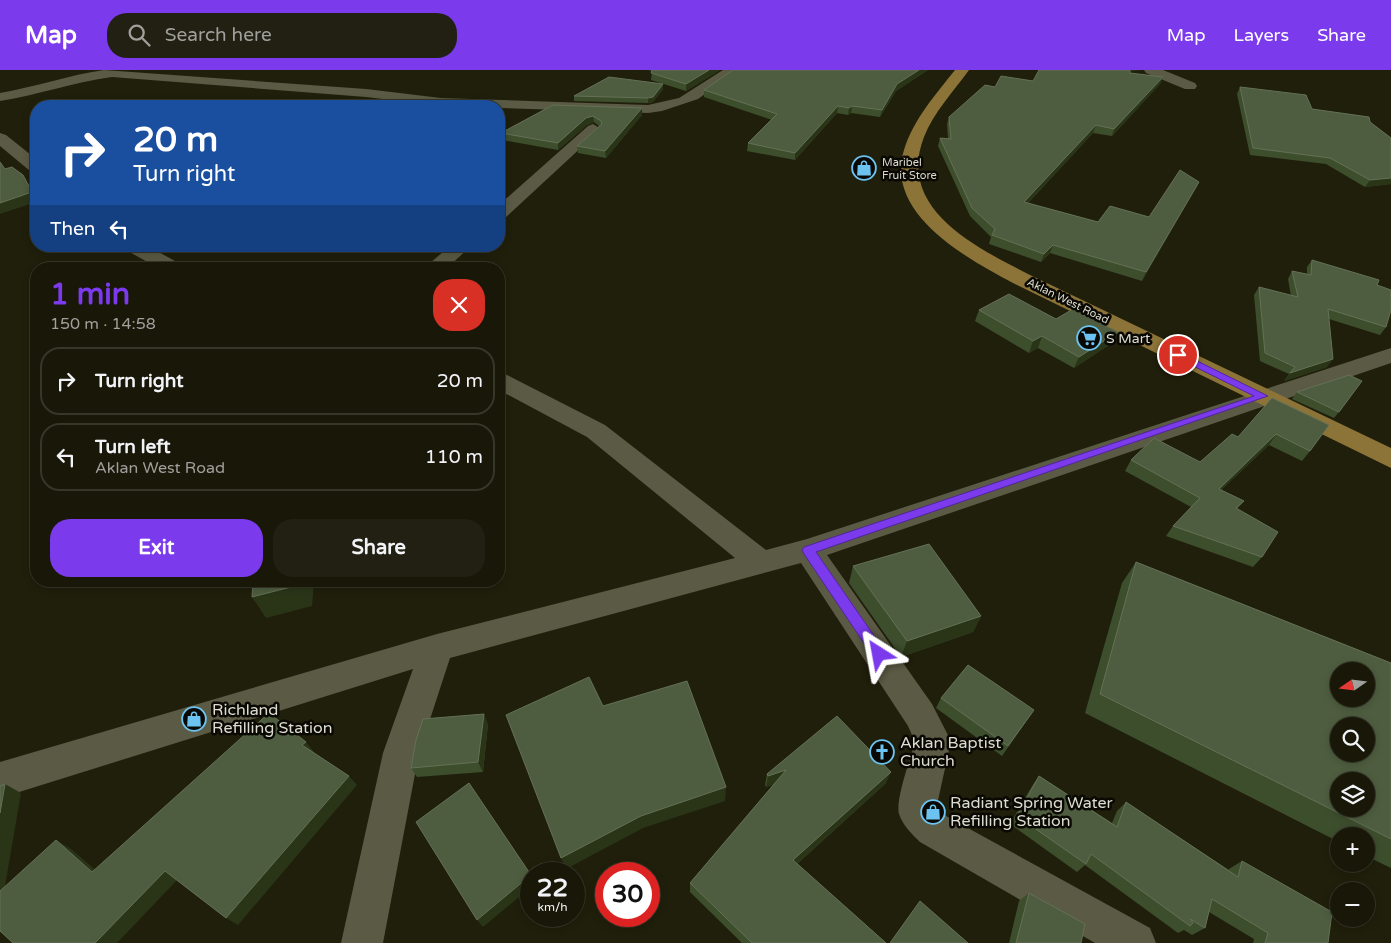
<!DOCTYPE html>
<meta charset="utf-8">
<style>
:root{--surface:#181708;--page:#212012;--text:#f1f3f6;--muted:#9f9f9c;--line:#363629;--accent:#7c3aed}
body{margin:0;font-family:"Varela Round",sans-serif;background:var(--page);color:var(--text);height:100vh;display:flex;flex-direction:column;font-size:19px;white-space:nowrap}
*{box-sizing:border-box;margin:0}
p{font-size:16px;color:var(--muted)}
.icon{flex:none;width:28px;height:28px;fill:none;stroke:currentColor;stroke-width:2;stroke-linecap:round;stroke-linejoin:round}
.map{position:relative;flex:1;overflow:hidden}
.drawer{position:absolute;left:30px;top:192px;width:475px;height:325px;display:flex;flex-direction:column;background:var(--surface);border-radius:20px;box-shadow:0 2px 8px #0003,0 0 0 1px var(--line)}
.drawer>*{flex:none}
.top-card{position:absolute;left:30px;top:30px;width:475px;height:152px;border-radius:20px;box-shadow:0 2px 8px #0003,0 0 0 1px var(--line);background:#1a4fa0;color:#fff;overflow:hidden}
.needle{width:32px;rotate:256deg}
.tools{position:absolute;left:1330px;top:592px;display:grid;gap:10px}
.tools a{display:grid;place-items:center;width:45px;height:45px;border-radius:50%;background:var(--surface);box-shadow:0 2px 8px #0003,0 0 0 1px var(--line);font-size:25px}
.speed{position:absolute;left:520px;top:792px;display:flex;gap:10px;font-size:25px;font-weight:700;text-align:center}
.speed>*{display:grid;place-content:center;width:65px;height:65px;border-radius:50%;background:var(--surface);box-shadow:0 2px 8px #0003,0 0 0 1px var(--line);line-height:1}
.speed small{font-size:12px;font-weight:400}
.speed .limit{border:8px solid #d22;background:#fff;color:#111}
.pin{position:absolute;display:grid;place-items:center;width:42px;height:42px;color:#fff;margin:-21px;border:2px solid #fff;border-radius:50%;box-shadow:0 1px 5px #0007}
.me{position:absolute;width:55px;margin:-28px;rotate:326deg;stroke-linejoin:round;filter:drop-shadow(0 0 4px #0008)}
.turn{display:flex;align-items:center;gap:18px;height:105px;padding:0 20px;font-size:22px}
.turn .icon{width:65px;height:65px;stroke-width:2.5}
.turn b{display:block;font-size:35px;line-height:42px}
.then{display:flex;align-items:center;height:48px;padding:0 20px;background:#0003;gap:10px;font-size:19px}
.round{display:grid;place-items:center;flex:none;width:52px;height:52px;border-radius:20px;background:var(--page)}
.summary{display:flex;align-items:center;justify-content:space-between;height:85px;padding:0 20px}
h1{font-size:30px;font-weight:700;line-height:38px;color:var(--accent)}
.action{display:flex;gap:10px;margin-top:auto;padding:10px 20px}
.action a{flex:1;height:58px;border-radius:20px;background:var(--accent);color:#fff;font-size:20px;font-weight:700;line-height:58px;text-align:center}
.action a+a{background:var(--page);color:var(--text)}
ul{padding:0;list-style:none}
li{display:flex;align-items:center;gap:15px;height:68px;margin:0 10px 8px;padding:0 10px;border:2px solid var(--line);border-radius:20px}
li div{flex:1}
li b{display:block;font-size:19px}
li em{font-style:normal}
header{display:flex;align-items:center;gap:30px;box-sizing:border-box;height:70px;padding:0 25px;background:var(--accent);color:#fff}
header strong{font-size:24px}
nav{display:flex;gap:28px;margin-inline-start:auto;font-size:18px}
.search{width:350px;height:45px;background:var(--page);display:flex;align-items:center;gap:12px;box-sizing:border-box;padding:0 18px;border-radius:20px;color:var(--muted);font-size:19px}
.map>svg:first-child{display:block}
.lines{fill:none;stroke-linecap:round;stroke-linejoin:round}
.minor{fill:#5b5a44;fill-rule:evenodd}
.major{fill:#8c7338;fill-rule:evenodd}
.wall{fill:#3d4e2d}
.shaded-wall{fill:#2a3518}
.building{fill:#4e5d3f;stroke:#647156;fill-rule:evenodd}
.route{fill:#7c3aed;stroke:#51269a}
.labels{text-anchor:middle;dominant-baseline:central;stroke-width:5;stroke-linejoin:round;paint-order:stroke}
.far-poi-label{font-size:11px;fill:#dcdcd0;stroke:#090803;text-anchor:start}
.far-street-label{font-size:11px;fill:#dcdcd0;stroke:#090803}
.poi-label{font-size:14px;fill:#dcdcd0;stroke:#090803;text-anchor:start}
.near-poi-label{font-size:16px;fill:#dcdcd0;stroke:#090803;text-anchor:start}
</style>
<header>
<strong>Map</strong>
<div class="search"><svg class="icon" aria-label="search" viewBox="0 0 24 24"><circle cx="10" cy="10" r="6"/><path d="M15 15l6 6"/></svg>Search here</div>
<nav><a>Map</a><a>Layers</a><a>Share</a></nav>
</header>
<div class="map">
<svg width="1391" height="873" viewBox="0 0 1391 873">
<rect width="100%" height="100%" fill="#201f0b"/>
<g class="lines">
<g class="minor">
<path d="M104 0 366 19 441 28 648 35 679 28 723 0H739L698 29 662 41 648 43 499 38V36H440L366 27 112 7C74 12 38 25 0 31V23C35 17 69 5 104 0Z"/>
<polygon points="1144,0 1163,0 1195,13 1197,16 1195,19 1185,19 1146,3"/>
<polygon points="593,54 601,59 598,62 505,148 499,149 499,135 588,56"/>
<polygon points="0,63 6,65 36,89 36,102 30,101 0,76"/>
<polygon points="124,176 148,176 182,195 185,199 160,199 126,180"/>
<polygon points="450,176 471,176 446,199 423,199"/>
<path d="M1391 278V293L827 485 932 634 951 671 937 735 946 746 1150 858 1156 873H1095L920 772C912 764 903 756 899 744 895 730 911 687 915 672L908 656 801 493 450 588 419 683 383 873H341L383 683 413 599 0 728V692L437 564 735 488 587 367 499 320V303L507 305 605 355 766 480 807 469Z"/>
</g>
<path class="major" d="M955 0H969C953 22 934 42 924 67 896 139 976 177 1028 204L1391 378V398L1013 213C968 189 884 144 904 80 913 50 936 24 955 0Z"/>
</g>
<g class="wall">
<polygon points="648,0 720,0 686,21 651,10 652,1"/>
<polygon points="733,0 928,0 896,21 880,47 851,43 848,45 837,43 795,90 747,81 748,73 772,50 704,27 704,20"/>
<polygon points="1130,1 1130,3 1163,7 1160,14 1112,66 1093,63 1028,133 1098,152 1149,147 1199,112 1142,211 1050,183 1041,192 989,174 991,167 970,146 938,76 940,68 948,69 947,54 949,47 995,17 1033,11"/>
<polygon points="663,14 663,19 653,32 648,33 574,31 574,26"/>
<polygon points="1240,17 1312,39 1370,52 1391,68 1391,114 1365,117 1326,94 1250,85 1237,24"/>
<polygon points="553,35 642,45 606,88 578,83 577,76 599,56 594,52 587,55 558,80 502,70 501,63"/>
<polygon points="1312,190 1377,215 1386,257 1380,265 1329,249 1327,297 1284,311 1289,304 1260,291 1254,225 1259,217 1291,226 1288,209 1292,201 1307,204 1307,197"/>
<polygon points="979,240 1056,249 1118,262 1112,273 1074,298 1038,278 1029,283 975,251"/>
<polygon points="1297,322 1339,342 1334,348 1292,329"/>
<polygon points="1272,328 1310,381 1302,391 1269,375 1221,420 1244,431 1237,439 1262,487 1253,497 1166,466 1173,456 1191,437 1125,401 1131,390 1200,392 1238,367"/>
<polygon points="1136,492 1391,593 1391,798 1366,786 1366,766 1339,766 1339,772 1085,643 1122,513"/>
<polygon points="853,496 981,546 973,562 901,587 849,513"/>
<polygon points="941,628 1034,640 1002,686 936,638"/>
<polygon points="488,654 483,702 417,707 411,698"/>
<polygon points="767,704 886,713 797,794 886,873 742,873 690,822 690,813 774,714 766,717 765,715"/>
<polygon points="1039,706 1112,753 1117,741 1126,732 1229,800 1229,799 1242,791 1328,873 1253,873 1254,869 1209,842 1205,858 1192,865 1184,860 1178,863 1085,795 1077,802 1010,754 1032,716"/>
<polygon points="1029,823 1081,873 1009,873 1019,831"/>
</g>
<g class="shaded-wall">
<polygon points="709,0 720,0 686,21 686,14"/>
<polygon points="919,0 928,0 896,21 880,47 882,40 897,14"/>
<polygon points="1128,0 1142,0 1127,2"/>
<polygon points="1163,7 1160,14 1112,66 1114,59"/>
<polygon points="663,14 663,19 653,32 648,33 648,28"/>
<polygon points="838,36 837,43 795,90 795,83"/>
<polygon points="852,36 851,43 848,45 849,38"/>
<polygon points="642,38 642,45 606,88 605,81"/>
<polygon points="593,46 594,52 587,55 558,80 558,73 586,48"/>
<polygon points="1096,55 1093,63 1021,140 1024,132"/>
<polygon points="23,105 36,127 36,132 0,144 0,133"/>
<polygon points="1391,108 1391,114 1365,117 1370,110"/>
<polygon points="1199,112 1195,120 1142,211 1146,202"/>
<polygon points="1053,175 1050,183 1041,192 1044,184"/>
<polygon points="1118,262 1112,273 1074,298 1079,287"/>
<polygon points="1042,266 1038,278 1029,283 1033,271"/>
<polygon points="1333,289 1327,297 1284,311 1290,303"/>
<polygon points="1276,364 1269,375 1211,429 1219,419"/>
<polygon points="300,511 314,511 312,536 266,548 252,527"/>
<polygon points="334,511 364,511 338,518"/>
<polygon points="981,546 973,562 901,587 907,571"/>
<polygon points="484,644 488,654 483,702 478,692"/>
<polygon points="306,672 314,682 311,685 302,675"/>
<polygon points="786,700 784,711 766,717 768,706"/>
<polygon points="891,702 886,713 790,800 793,790"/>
<polygon points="349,706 357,715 238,855 226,848"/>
<polygon points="5,714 21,723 0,845 0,743"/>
<polygon points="726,717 725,731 643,758 566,799 561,788 641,746"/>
<polygon points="56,770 71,779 107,810 92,802"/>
<polygon points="165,801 178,809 117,873 95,873"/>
<polygon points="531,806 531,817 483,857 477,850"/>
</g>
<g class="building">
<polygon points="652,0 709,0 686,14 651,3"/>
<polygon points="733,0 919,0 897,14 882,40 852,36 849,38 838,36 795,83 748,73 777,44 704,20"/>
<polygon points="1039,0 1130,0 1130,3 1163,7 1114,59 1096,55 1024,132 1098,152 1110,136 1149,147 1180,100 1199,112 1146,202 1053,175 1044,184 992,165 995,159 972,138 940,68 951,69 949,47 985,15 995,17 1001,6 1033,11"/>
<polygon points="609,7 663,14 653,27 648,28 574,26"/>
<polygon points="1240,17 1306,25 1312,39 1369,47 1370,52 1391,68 1391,108 1370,110 1330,88 1253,78"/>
<polygon points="553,35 642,38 605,81 577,76 602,54 601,51 593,46 586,48 558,73 501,63"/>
<polygon points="0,92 5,99 12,97 23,105 32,122 0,133"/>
<polygon points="1312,190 1379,210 1377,215 1391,220 1391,240 1386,257 1328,239 1333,289 1290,303 1295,297 1265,283 1259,217 1298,227 1292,201 1311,205"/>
<polygon points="1009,224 1056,249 1073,239 1118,262 1079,287 1042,266 1033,271 979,240"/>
<polygon points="1349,305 1362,311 1339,342 1297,322"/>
<polygon points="1272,328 1329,355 1310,381 1276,364 1219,419 1244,431 1236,438 1278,462 1262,487 1173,456 1200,428 1131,390 1154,368 1200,392 1232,364 1238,367"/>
<polygon points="929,474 981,546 907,571 853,496"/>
<path d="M1136 492 1391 593V769L1100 624ZM1339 601H1366V629H1339ZM1339 656H1366V684H1339ZM1339 711H1366V739H1339Z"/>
<polygon points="253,511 300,511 299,515 252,527"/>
<polygon points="968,595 1034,640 1008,676 941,628"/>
<polygon points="589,607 603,636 687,611 726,717 641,746 561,788 506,645"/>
<polygon points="269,643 306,672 302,675 349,706 226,848 165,801 95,873 13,873 0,861 0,821 56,770 92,802"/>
<polygon points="484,644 478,692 411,698 416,670 423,649"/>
<polygon points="837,646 891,702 793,790 886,873 752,873 690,813 786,700 768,706 767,704"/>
<polygon points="1039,706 1117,757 1126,732 1238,807 1242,791 1332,842 1328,873 1265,873 1268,863 1212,829 1205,858 1190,849 1193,853 1190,856 1091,784 1086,794 1017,746"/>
<polygon points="469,713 531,805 477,850 416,752"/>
<polygon points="5,714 0,743 0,716"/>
<polygon points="1029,823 1085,854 1081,873 1016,873"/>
<polygon points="920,831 968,873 890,873"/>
</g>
<polygon class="route" points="1175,283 1181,283 1268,326 816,482 884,580 886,584 884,588 874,588 804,484 802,480 804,477 1254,326 1175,287"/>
<defs>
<g id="shop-ring" transform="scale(1.25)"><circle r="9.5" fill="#090803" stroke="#6cc3f2" stroke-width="1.5"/><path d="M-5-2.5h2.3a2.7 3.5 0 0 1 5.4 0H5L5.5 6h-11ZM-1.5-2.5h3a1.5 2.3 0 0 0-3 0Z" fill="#6cc3f2"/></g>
<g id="supermarket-ring" transform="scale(1.25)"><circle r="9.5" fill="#090803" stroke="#6cc3f2" stroke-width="1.5"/><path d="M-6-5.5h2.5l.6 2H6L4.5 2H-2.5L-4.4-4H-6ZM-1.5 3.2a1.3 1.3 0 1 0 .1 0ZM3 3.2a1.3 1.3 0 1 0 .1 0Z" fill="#6cc3f2"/></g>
<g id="church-ring" transform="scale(1.25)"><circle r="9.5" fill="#090803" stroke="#6cc3f2" stroke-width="1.5"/><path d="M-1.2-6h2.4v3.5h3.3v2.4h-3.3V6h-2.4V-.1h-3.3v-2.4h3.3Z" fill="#6cc3f2"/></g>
</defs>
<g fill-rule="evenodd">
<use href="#shop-ring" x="864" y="98"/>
<use href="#supermarket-ring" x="1089" y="268"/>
<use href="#shop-ring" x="194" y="649"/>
<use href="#church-ring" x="882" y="682"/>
<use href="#shop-ring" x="933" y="742"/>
</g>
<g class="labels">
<g class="far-poi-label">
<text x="882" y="92">Maribel<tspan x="882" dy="13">Fruit Store</tspan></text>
</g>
<g class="far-street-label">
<text transform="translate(1068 231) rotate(26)">Aklan West Road</text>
</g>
<g class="poi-label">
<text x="1106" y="268">S Mart</text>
</g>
<g class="near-poi-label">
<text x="212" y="640">Richland<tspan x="212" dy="18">Refilling Station</tspan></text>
<text x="900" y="673">Aklan Baptist<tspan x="900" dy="18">Church</tspan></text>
<text x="950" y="733">Radiant Spring Water<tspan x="950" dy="18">Refilling Station</tspan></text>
</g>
</g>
</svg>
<div class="tools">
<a><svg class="needle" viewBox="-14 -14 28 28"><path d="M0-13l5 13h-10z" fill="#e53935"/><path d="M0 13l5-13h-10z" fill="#9f9f9c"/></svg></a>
<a><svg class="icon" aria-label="search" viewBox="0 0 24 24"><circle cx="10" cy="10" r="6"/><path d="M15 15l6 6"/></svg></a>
<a><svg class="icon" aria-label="layers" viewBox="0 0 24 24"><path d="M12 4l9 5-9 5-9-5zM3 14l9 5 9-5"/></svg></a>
<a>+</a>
<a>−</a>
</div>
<div class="speed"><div>22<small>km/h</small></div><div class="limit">30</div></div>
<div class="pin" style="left:1178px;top:285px;background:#d93025"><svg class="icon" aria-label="arrive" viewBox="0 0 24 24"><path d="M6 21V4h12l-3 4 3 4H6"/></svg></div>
<svg class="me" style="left:879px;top:584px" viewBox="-20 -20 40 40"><path d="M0-17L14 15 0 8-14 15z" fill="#7c3aed" stroke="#fff" stroke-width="4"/></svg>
<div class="top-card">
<div class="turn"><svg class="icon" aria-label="right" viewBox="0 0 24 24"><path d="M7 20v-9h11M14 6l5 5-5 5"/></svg><div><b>20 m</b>Turn right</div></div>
<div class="then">Then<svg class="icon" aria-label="left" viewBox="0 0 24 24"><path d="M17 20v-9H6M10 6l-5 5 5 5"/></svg></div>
</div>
<section class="drawer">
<div class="summary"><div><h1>1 min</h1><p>150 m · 14:58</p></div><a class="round" style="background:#d93025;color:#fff"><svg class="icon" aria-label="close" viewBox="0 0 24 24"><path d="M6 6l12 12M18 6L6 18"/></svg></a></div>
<ul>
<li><svg class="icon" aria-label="right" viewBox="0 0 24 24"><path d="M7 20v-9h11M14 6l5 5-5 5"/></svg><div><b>Turn right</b></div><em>20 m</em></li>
<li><svg class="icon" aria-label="left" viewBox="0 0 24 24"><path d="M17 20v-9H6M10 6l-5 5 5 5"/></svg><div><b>Turn left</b><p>Aklan West Road</p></div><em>110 m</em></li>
</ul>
<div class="action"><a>Exit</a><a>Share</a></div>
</section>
</div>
